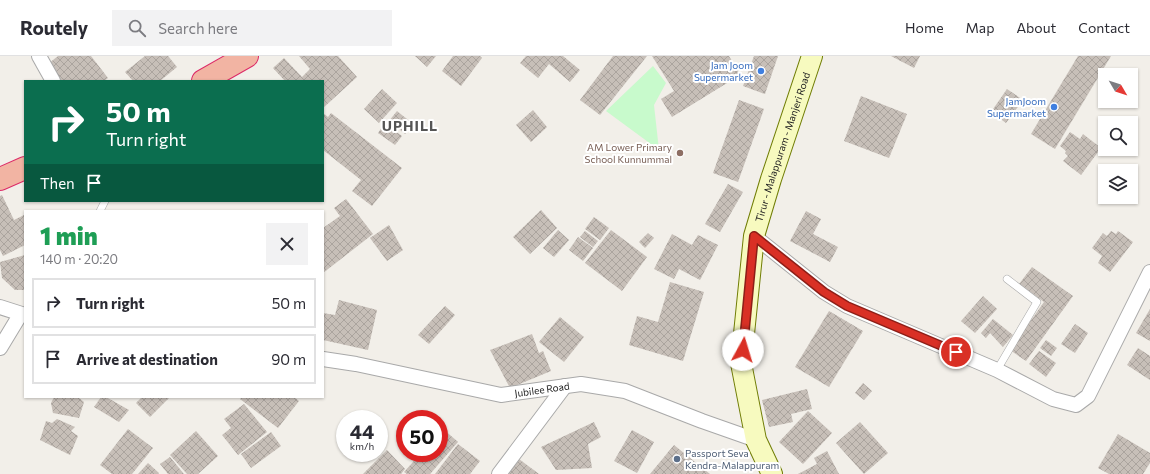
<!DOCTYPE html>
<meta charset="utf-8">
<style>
:root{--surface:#fff;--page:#f2f2f3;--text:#2b2b33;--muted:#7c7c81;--line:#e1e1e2}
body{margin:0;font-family:Commissioner,sans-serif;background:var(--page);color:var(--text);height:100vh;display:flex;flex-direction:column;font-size:15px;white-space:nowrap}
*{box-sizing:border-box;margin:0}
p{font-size:13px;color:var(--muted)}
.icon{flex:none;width:22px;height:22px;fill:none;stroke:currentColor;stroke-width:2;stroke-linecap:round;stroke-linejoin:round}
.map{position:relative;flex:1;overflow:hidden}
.drawer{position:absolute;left:24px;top:154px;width:300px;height:188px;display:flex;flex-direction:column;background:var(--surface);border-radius:0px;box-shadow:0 1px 3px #0004}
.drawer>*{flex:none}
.hud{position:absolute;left:24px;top:24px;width:300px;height:122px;border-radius:0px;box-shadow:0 1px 3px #0004;background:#0b6e4f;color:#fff;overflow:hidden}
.needle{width:26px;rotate:129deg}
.buttons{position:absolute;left:1098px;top:12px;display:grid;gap:8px}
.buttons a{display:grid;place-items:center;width:40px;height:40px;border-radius:0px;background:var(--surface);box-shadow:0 1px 3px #0004;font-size:20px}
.speed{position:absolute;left:336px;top:354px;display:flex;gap:8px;font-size:20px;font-weight:700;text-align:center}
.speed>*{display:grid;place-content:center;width:52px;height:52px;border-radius:50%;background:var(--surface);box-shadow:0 1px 3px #0004;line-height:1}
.speed small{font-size:10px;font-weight:400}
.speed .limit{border:6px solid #d22;background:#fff;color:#111}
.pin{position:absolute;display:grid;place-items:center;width:34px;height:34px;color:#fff;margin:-17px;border:2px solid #fff;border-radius:50%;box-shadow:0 1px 4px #0007}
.me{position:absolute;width:44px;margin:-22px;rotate:6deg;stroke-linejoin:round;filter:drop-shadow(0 0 3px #0008)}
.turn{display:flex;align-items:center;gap:14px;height:84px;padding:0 16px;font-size:18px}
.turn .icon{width:52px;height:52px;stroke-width:2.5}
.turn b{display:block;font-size:28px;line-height:34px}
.then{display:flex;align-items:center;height:38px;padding:0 16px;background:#0003;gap:8px;font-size:15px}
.round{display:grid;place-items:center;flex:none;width:42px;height:42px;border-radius:0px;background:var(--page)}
.headline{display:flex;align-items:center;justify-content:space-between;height:68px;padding:0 16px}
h1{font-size:24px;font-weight:800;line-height:30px;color:#1e9e55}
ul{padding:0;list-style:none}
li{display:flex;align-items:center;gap:12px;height:50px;margin:0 8px 6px;padding:0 8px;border:2px solid var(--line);border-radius:0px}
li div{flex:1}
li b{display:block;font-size:15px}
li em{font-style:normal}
header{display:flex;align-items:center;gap:24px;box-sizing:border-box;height:56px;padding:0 20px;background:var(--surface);border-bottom:1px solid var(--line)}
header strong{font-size:19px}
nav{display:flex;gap:22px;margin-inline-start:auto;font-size:14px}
.search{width:280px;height:36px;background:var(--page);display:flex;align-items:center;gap:10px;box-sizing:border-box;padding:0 14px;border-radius:0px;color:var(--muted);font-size:15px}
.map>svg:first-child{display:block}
.park{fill:#c8facc}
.building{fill:url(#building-cross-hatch)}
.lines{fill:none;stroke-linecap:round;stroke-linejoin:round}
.service-casing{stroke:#a9a9a9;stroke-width:8}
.minor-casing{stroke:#a9a9a9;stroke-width:16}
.secondary-casing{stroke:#707d05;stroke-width:22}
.trunk-casing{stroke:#dc2a67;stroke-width:24}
.service{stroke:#fff;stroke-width:7}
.minor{stroke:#fff;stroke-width:14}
.secondary{stroke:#f7fabf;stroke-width:20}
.trunk{stroke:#f2b4a3;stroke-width:22}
.route-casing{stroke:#8d1f18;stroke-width:10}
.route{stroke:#d93025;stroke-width:7}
.shop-dot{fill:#3f7fe0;stroke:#fff;stroke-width:1.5}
.education-dot{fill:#8d6e63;stroke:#fff;stroke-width:1.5}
.service-dot{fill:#5c6f8a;stroke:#fff;stroke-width:1.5}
.labels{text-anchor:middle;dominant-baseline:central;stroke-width:4;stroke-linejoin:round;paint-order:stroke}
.shop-label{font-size:10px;fill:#366cbe;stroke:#fff;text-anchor:end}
.education-label{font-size:10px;fill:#785e54;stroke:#fff;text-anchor:end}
.street-label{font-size:10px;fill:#222;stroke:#fff}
.service-label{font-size:10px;fill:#4e5e75;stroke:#fff;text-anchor:start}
.district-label{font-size:14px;font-weight:bold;letter-spacing:1px;fill:#555;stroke:#fff}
</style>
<header>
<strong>Routely</strong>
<div class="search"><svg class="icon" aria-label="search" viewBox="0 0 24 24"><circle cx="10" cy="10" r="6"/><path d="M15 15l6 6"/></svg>Search here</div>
<nav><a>Home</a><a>Map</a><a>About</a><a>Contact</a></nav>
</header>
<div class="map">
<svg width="1150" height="418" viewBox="0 0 1150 418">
<defs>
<pattern id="building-cross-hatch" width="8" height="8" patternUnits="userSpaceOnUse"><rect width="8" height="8" fill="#c7bfb8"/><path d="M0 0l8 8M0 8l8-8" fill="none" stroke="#aba49e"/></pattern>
</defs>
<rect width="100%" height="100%" fill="#f2efe9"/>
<polygon class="park" points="653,10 666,27 654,49 659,94 606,55"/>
<g class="building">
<polygon points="58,0 91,0 108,22 104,25 62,25 48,8"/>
<polygon points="145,0 168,0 177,11 160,25 133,25 125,16"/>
<polygon points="299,0 338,0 357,21 323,52 323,25 285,25 273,12 284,2 302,21 310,13"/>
<polygon points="415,0 436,0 427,11"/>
<polygon points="453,0 480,0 482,2 461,30 442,15"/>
<polygon points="526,0 563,0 580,14 570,26 549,8 538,22 520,7"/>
<polygon points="613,0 647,0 600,59 580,44"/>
<polygon points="652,0 729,0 740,19 672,61 661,43 674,35"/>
<polygon points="754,0 778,0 765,38 743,30"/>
<polygon points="891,0 920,0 914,12"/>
<polygon points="1078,0 1111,0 1055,93 1031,78"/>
<polygon points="382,33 397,47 379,67 364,53"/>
<polygon points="1007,33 1023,44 1006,67 991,56"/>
<polygon points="861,40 907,58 889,102 844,85"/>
<polygon points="739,44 764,53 738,126 713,117"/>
<polygon points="533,54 547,71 531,86 516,69"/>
<polygon points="397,55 413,68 405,78 389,65"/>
<polygon points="323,57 328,61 331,57 402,112 372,150 352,135 361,124 323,94"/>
<polygon points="385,67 402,80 395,89 378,77"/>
<polygon points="1070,76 1080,83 1083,78 1101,92 1081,119 1063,105 1068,100 1065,97 1066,95 1060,90"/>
<polygon points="728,128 743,136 720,176 705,168"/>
<polygon points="2,139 14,164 24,159 25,162 25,189 3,200 0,194 0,140"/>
<polygon points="346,143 373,178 323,217 323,172 340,160 334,152"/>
<polygon points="541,154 557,172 530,198 513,181"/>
<polygon points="806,155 821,163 813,178 838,191 830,206 790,185"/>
<polygon points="594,161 609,172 600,184 585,173"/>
<polygon points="389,169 403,194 387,205 370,182"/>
<polygon points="558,174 569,184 554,201 543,192"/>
<polygon points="611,174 647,201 622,235 585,207"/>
<polygon points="585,175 598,185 593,191 580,181"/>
<polygon points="1111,175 1116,178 1118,175 1133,186 1110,216 1098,207 1102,200 1092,192 1103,177 1107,180"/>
<polygon points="648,177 654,182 645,192 639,186"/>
<polygon points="672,178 692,189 698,179 718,189 700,224 679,213 674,223 654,213"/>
<polygon points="578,181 593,192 583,205 569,194"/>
<polygon points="25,199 25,234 15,234 2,222 0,206"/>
<polygon points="1032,211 1073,240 1026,305 1010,294 1044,246 1019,228"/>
<polygon points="670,226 704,236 683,305 629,289 637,260 658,266"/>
<polygon points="983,240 997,253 975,277 961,265"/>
<polygon points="339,244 377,254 368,294 323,284 323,257 335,259"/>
<polygon points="445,250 455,259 429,288 418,279"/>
<polygon points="1150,253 1150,285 1136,277"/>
<polygon points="829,255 863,275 829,331 795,311"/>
<polygon points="560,261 584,281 564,306 539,286"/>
<polygon points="993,263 1013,279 1003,291 990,277 986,282 981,277"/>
<polygon points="1075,268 1088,277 1075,297 1061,288"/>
<polygon points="532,278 539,297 543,295 551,315 510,332 490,294"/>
<polygon points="1046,284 1057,292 1051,300 1040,292"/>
<polygon points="1138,292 1150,300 1150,324 1127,309"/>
<polygon points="1039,295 1056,307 1046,321 1029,308"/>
<polygon points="863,327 872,335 864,344 855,337"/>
<polygon points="807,333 812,353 791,358 793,366 769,371 762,344"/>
<polygon points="54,341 80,341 79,342 84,346 79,362 53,357 51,347"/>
<polygon points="101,341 106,341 129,354 119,366 94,351"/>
<polygon points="142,341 170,341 150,361 136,347"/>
<polygon points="242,341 294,341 299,345 278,372 240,343"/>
<polygon points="244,348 267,376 238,399 222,379 231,372 224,363"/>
<polygon points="808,355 832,377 803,408 779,386"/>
<polygon points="57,363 75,371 71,375 78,380 70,399 40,384 46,365 52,367"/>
<polygon points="594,366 601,381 588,388 592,412 556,414 541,391"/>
<polygon points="860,366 888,397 864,418 836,387"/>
<polygon points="442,372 458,386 430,418 407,418 404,416 421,397 439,397 439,376"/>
<polygon points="128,373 153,392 132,418 112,418 100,409"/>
<polygon points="632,374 654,386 637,417 614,405"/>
<polygon points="196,375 218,400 198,418 187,418 170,399"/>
<polygon points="271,376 281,390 251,412 241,398"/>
<polygon points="1118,378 1150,397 1150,407 1143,418 1109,418 1098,412"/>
<polygon points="458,388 480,405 470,418 435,418"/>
<polygon points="674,389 710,418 650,418"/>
<polygon points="387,394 405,413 401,418 363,418"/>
<polygon points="827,395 839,418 798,418 817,408 814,402"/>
<polygon points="170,401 184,418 168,418 160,408"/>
<polygon points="519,403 539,418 508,418"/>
<polygon points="148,407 159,417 158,418 138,418"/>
</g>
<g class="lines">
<g class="service-casing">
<g id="service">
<polyline points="100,155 105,145"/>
<polyline points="997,314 1037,246 1007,223"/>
</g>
</g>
<g class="minor-casing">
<g id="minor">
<polyline points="39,0 53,25"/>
<polyline points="754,180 824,236 847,250 997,314 1053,343 1076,349 1088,340 1150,216"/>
<polyline points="0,251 25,259"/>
<polyline points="0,292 20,259"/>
<path id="s1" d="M323 303 356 308 501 339 581 328 625 335 702 365 756 384"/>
<polyline points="499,418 565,330"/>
</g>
</g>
<g class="secondary-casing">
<g id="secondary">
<path id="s2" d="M772 418 756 384 741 307 754 180 771 123 812 0"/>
</g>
</g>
<g class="trunk-casing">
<g id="trunk">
<polyline points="203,25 247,0"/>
<polyline points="0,123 25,112"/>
</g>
</g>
<use href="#service" class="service"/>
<use href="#minor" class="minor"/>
<use href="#secondary" class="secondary"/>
<use href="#trunk" class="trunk"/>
</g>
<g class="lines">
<g class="route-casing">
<polyline id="route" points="743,294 754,180 824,236 847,250 956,296"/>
</g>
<use href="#route" class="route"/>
</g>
<g class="shop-dot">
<circle cx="761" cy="15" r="4"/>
<circle cx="1054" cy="51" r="4"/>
</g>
<circle class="education-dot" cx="680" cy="97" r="4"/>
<circle class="service-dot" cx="677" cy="403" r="4"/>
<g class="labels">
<g class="shop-label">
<text x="753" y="9">Jam Joom<tspan x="753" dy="12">Supermarket</tspan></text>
<text x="1046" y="45">JamJoom<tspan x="1046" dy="12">Supermarket</tspan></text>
</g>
<g class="education-label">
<text x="672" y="91">AM Lower Primary<tspan x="672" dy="12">School Kunnummal</tspan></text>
</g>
<g class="street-label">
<text stroke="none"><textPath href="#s2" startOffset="337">Tirur - Malappuram - Manjeri Road</textPath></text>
<text stroke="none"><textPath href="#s1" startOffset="223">Jubilee Road</textPath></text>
</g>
<g class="service-label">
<text x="685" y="397">Passport Seva<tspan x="685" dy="12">Kendra-Malappuram</tspan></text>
</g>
<g class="district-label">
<text x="410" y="69">UPHILL</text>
</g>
</g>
</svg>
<div class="buttons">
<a><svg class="needle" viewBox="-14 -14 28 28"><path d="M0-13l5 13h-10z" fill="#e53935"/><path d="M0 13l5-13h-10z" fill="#7c7c81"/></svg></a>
<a><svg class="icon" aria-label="search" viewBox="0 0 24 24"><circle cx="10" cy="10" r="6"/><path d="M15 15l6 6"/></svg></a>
<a><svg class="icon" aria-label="layers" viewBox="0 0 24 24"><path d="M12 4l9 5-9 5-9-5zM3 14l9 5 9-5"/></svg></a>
</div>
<div class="speed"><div>44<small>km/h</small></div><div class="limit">50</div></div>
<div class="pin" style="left:956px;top:296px;background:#d93025"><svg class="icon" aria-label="arrive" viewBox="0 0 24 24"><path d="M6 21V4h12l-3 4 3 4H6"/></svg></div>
<svg class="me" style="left:743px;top:294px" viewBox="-20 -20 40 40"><circle r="19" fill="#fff"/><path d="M0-13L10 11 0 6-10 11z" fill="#d93025"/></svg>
<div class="hud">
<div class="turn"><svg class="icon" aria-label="right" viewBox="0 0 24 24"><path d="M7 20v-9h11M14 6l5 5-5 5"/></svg><div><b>50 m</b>Turn right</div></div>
<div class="then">Then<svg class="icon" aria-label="arrive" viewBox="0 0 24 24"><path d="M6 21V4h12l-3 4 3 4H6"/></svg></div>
</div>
<section class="drawer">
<div class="headline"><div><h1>1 min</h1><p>140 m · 20:20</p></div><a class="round"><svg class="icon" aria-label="close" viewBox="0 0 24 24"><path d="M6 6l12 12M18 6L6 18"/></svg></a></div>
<ul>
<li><svg class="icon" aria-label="right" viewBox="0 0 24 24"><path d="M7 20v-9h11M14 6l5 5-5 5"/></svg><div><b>Turn right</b></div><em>50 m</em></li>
<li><svg class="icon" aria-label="arrive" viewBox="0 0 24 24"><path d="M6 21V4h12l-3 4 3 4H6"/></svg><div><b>Arrive at destination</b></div><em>90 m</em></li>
</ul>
</section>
</div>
